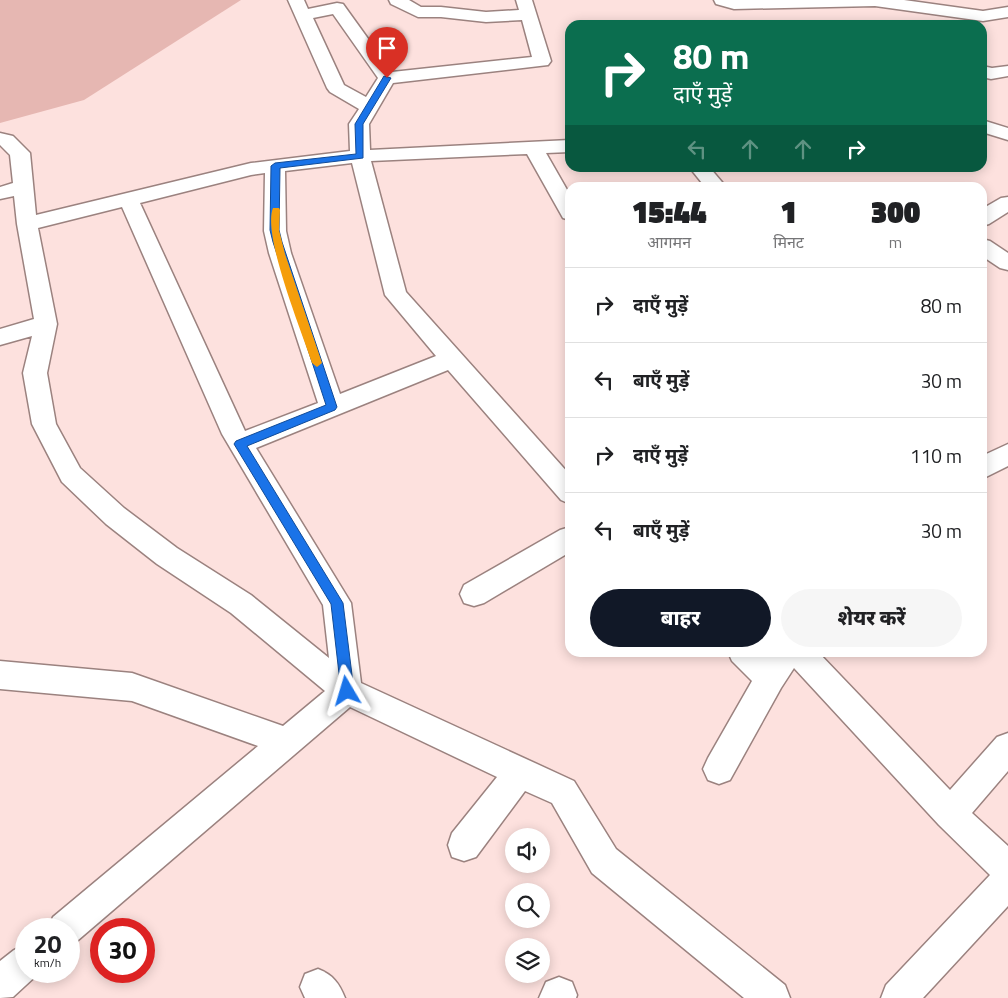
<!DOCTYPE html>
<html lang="hi">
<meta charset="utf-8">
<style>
:root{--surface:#fff;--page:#f6f6f6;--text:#202124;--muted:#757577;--line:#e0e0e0;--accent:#111827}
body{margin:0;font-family:"Titillium Web","Noto Sans Devanagari",sans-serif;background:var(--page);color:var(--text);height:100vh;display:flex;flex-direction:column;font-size:19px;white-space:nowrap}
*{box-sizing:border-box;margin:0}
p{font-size:16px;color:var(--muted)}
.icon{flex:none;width:28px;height:28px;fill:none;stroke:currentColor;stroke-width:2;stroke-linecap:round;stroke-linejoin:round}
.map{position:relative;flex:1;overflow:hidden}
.details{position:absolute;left:565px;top:182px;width:422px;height:475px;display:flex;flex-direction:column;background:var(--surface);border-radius:15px;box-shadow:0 2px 12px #0003}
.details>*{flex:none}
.guide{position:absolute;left:565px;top:20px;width:422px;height:152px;border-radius:15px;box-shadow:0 2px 12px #0003;background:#0b6e4f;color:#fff;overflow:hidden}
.controls{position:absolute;left:505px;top:828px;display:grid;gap:10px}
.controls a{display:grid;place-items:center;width:45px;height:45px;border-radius:50%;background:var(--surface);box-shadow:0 2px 12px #0003;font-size:25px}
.speed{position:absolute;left:15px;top:918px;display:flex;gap:10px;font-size:25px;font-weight:700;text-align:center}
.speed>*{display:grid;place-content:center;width:65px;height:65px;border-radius:50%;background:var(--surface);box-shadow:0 2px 12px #0003;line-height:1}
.speed small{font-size:12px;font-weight:400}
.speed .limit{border:8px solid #d22;background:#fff;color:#111}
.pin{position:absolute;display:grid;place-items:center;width:42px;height:42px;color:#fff;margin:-51px -21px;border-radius:50% 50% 50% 0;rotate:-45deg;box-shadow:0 0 5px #0007}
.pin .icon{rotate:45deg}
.me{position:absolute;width:55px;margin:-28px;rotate:353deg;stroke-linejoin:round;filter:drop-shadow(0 0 4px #0008)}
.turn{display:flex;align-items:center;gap:18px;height:105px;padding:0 25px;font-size:22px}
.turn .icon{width:65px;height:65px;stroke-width:2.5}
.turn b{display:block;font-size:35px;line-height:42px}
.lanes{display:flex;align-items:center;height:48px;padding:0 25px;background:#0003;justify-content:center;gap:25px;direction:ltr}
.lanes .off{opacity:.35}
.eta{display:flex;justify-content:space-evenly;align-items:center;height:85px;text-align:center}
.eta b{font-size:30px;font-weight:800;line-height:35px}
.cta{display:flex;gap:10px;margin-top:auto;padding:10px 25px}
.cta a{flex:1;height:58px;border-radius:30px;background:var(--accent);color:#fff;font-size:20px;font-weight:800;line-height:58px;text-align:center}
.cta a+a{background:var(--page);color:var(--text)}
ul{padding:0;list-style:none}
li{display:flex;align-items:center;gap:15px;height:75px;padding:0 25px;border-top:1px solid var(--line)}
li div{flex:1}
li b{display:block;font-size:19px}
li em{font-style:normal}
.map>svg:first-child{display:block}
.green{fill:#e6b7b2}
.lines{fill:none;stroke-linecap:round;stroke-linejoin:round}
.minor-casing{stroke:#9b827f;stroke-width:3}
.minor{fill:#fff;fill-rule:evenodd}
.route{fill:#1a73e8;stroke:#114b97}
.slow{fill:#f59e0b}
</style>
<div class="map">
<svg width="1008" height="998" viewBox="0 0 1008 998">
<rect width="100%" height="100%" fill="#fde1de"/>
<polygon class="green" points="0,0 241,0 84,100 0,123"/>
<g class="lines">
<g class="minor-casing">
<g id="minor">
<path d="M288 0H304L308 9 337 3 343 4 392 72 532 57 522 20 486 22 441 17H418L391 4 389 0H409L421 7H441L486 12 519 10 516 0H532L551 61 548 65 393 83 369 124 370 150 570 140V152L546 153 570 195V220L563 218 527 154 371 161 406 292 570 475V504L561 500 448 370 256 448 351 603 361 683 574 781 616 849 785 985 790 998H744L592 873 552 803 525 791 476 857 464 861 452 857 448 845 452 833 497 777 350 707 77 941 69 945V929H48L53 917 258 746 132 701 0 689V661L132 673 283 726 325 691 231 613 157 564 106 524 62 482 32 424 23 373 32 336 0 345V329L34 319 17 224 14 196 0 199V187L13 183 10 155 0 145V133L13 136 30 153 36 215 251 163 350 151 349 124 359 109 330 92 327 88ZM333 14 378 78 366 97 344 85 313 18ZM352 163 385 295 436 356 340 394 291 253 286 231 285 171ZM265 173 264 231 269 253 318 403 245 431 140 203 251 175ZM122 207 222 434 323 605 329 658 251 595 177 548 124 508 80 468 56 424 47 373 57 324 38 228Z"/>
<polygon points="714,0 904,0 983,11 1008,7 1008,17 983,21 875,6 734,9 716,4"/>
<polygon points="982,66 992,68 1008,66 1008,76 991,79 982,77"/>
<polygon points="982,120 1008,128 1008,140 982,132"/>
<polygon points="690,168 710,168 727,188 706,188"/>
<polygon points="1008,197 1008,212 989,224 982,226 982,209 1001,198"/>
<polygon points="982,239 990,241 1008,253 1008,270 1000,268 982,256"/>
<polygon points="1008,444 1008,466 982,479 982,456"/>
<polygon points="570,527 570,552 484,603 474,606 464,603 460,594 464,585 560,530"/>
<polygon points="728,652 763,652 768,657 771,652 818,652 950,790 997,737 1008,733 1008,771 972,813 1008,846 1008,906 923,998 881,998 886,985 990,875 939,825 794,668 781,688 730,780 719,784 708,780 703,769 708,758 752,681 732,661"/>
<polygon points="26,944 26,971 40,971 38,974 13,997 0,998 0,961 14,950"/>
<path d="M318 969C333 975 339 983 345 998H305L300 987 305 974Z"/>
<polygon points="559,977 572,982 577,995 576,998 539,998 546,982"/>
</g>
</g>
<use href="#minor" class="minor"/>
</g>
<polygon class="route" points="384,76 391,78 363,124 363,158 280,168 279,230 282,242 337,407 335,410 247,446 343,603 354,691 352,696 347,697 343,696 341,691 331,604 234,444 236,441 326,405 273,242 270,230 271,166 275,163 356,154 355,124"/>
<path class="slow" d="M273 208H279L280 210 279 230 285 254 322 363 317 367 312 363C302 332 262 235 273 208Z"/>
</svg>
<div class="controls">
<a><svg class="icon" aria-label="sound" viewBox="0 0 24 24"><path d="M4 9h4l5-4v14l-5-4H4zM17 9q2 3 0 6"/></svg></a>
<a><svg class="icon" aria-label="search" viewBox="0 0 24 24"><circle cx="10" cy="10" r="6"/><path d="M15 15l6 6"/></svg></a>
<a><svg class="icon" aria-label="layers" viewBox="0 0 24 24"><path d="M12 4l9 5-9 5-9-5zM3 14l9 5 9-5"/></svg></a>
</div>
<div class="speed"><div>20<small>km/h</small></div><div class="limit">30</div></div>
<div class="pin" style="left:387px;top:78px;background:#d93025"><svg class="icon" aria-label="arrive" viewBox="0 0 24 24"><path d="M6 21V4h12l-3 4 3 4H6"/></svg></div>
<svg class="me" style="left:347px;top:691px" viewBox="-20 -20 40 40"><path d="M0-17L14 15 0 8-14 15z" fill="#1a73e8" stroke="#fff" stroke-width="4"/></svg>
<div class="guide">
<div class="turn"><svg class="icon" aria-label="right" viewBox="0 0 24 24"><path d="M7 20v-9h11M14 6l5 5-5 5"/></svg><div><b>80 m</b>दाएँ मुड़ें</div></div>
<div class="lanes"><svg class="icon off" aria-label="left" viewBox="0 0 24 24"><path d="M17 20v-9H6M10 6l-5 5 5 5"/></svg><svg class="icon off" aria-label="ahead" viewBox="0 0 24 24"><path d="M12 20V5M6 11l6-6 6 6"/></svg><svg class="icon off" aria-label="ahead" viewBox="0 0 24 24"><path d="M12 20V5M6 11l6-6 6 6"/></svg><svg class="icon" aria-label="right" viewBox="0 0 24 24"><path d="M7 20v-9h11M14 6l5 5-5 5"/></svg></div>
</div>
<section class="details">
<div class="eta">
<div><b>15:44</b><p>आगमन</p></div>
<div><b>1</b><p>मिनट</p></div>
<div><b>300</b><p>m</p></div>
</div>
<ul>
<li><svg class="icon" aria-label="right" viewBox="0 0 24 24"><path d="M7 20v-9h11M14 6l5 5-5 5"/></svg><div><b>दाएँ मुड़ें</b></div><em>80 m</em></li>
<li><svg class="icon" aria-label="left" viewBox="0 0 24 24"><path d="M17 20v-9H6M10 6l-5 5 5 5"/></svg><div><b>बाएँ मुड़ें</b></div><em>30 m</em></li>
<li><svg class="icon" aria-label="right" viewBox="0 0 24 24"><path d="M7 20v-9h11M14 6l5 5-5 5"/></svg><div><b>दाएँ मुड़ें</b></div><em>110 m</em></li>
<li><svg class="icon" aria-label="left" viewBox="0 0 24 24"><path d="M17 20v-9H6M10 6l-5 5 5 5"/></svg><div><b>बाएँ मुड़ें</b></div><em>30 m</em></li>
</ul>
<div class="cta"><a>बाहर</a><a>शेयर करें</a></div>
</section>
</div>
